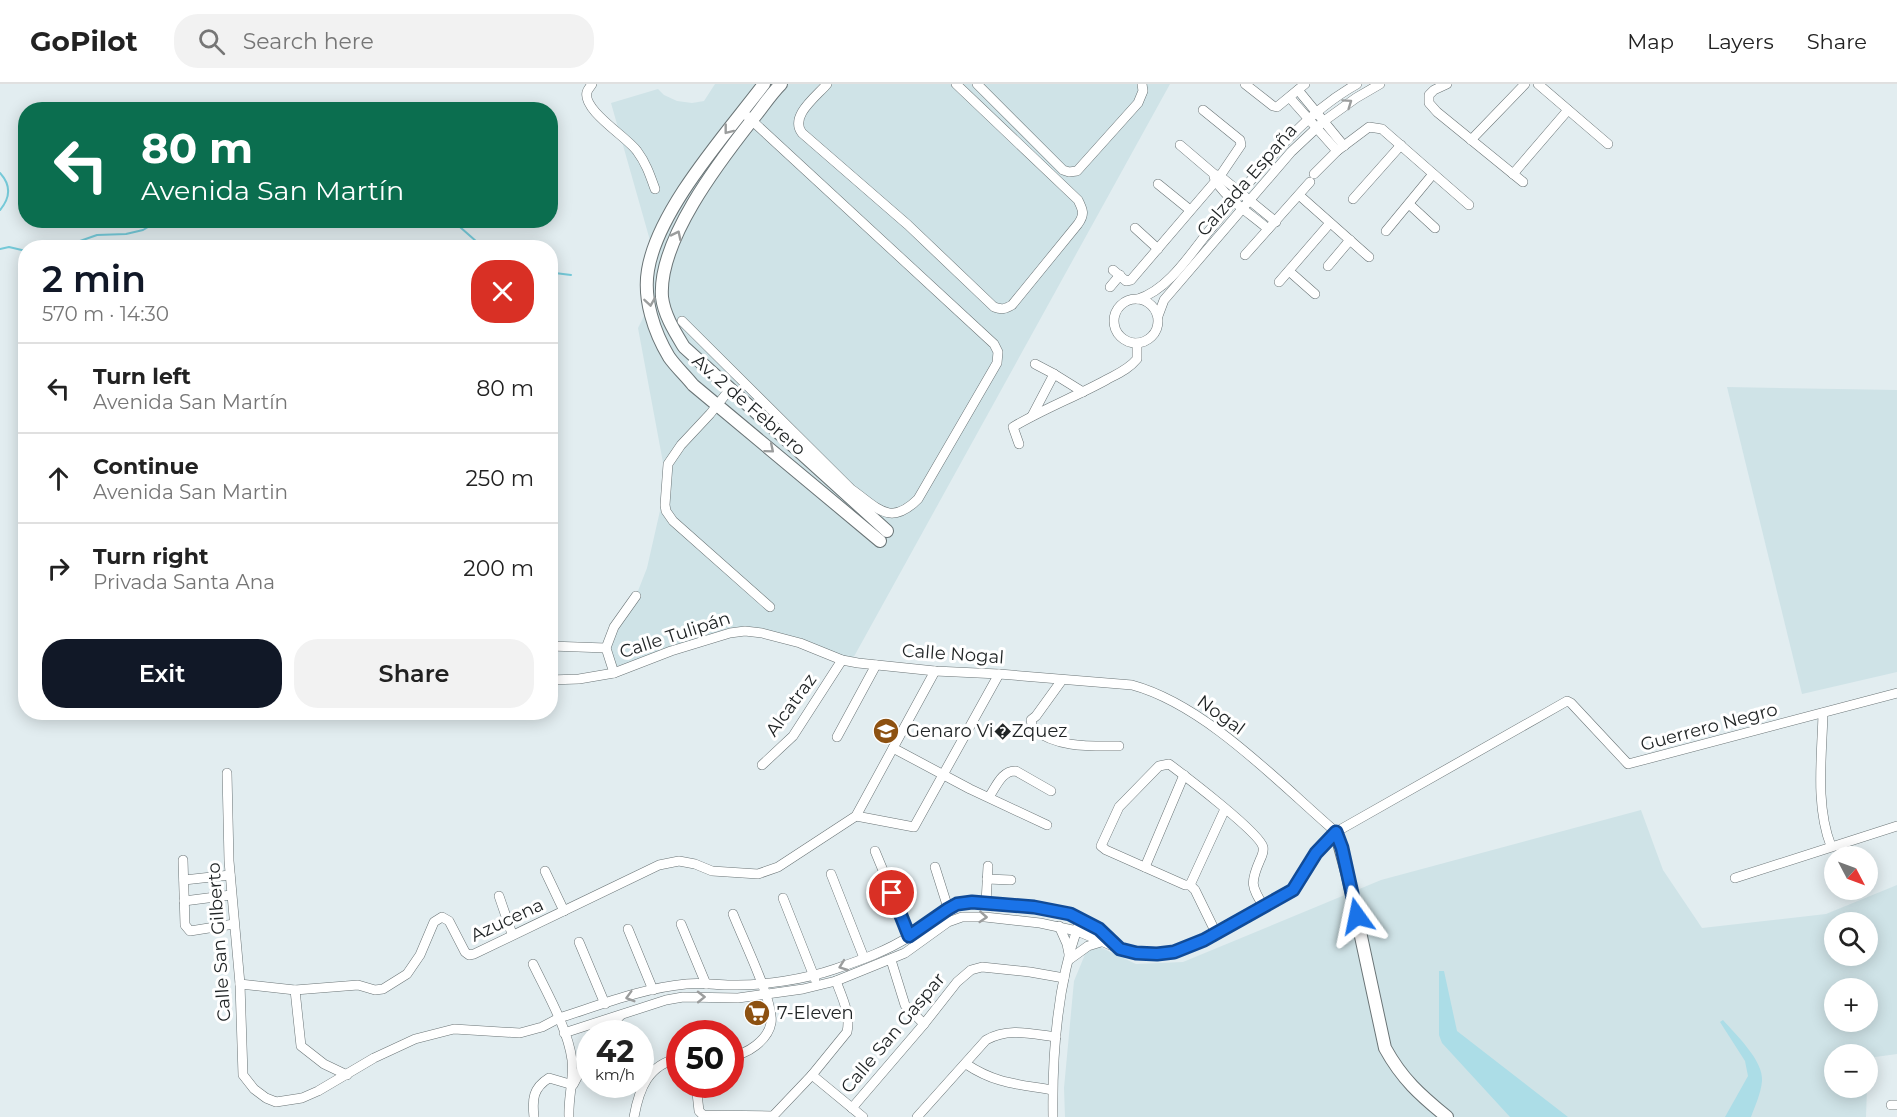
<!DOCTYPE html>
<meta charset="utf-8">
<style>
:root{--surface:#fff;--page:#f2f2f2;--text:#222;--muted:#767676;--line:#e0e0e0;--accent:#111827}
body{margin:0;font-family:Montserrat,sans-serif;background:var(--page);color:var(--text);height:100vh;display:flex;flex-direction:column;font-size:22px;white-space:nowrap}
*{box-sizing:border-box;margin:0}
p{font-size:20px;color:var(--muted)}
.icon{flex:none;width:33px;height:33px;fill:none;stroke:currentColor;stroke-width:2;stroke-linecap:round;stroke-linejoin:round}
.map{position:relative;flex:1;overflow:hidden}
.sheet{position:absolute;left:18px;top:156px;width:540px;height:480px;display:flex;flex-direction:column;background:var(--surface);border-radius:24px;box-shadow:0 3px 15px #0003}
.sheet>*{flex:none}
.top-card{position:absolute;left:18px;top:18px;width:540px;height:126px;border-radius:24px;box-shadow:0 3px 15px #0003;background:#0b6e4f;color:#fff;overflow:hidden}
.needle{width:39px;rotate:131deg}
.buttons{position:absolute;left:1824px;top:762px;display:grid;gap:12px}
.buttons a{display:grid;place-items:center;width:54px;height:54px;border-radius:50%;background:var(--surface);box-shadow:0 3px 15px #0003;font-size:30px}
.speed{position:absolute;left:576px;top:936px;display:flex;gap:12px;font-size:30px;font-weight:700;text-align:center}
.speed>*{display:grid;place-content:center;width:78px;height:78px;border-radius:50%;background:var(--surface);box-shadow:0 3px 15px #0003;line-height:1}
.speed small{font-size:15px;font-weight:400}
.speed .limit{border:9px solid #d22;background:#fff;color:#111}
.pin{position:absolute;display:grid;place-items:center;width:51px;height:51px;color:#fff;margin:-26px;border:3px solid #fff;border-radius:50%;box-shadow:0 2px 6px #0007}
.me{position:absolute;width:66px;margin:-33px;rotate:348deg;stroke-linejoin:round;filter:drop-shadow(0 0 4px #0008)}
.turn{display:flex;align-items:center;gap:21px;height:126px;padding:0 24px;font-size:27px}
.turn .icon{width:78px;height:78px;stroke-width:2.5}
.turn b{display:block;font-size:42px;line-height:51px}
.round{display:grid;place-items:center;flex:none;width:63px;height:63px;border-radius:24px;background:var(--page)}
.overview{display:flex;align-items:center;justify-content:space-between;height:102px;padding:0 24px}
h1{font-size:36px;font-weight:600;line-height:45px;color:var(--accent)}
.cta{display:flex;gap:12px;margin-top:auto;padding:12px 24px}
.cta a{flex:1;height:69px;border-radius:24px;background:var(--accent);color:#fff;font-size:24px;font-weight:600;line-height:69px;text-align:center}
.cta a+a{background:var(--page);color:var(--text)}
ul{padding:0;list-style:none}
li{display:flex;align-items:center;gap:18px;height:90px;padding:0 24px;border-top:2px solid var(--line)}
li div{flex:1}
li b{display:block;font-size:22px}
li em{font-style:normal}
header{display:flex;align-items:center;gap:36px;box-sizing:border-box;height:84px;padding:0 30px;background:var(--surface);border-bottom:2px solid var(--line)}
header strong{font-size:28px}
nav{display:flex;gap:33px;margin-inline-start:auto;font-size:21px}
.search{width:420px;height:54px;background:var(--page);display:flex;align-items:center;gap:15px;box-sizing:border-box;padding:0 21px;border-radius:24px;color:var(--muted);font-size:22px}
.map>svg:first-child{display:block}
.built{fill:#cfe3e7;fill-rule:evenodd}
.green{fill:#acdde7}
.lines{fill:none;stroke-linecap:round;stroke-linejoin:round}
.stream{stroke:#75c9d8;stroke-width:2}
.minor-casing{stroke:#6a7476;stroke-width:10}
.major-casing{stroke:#6a7476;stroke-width:14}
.minor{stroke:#fff;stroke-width:9}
.major{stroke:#fff;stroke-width:12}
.oneway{stroke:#9b9d9d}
.route-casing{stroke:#114b97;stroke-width:15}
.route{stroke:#1a73e8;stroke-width:10}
.labels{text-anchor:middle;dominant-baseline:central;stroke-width:6;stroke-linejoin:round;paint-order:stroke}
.street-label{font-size:18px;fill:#212526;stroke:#fff}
.poi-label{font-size:18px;fill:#212526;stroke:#fff;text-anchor:start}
</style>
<header>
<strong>GoPilot</strong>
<div class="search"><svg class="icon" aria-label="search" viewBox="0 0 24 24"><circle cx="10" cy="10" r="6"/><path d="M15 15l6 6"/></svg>Search here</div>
<nav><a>Map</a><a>Layers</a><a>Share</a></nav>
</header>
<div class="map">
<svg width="1897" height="1033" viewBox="0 0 1897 1033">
<rect width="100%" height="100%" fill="#e2edf0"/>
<g class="built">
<polygon points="715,0 1170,0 851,578 746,547 614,589 609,552 636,512 647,484 662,418 664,384 638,244 652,216 655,174 611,19 658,5 664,11 677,17 692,19 704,17"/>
<polygon points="1727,303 1897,306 1897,588 1802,610"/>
<path d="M1641 726 1663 786 1702 844 1826 830 1897 801V970L1868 974V970H1834V1004H1867L1866 1033H1065L1064 1004 1074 897 1086 868 1100 863 1136 880 1183 878 1381 796ZM1834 838H1868V872H1834ZM1834 904H1868V938H1834Z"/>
</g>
<g class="green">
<polygon points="1439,887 1444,887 1457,947 1568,1033 1510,1033 1442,959 1439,951"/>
<path d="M1723 936C1736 951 1764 977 1762 997 1761 1009 1755 1022 1751 1033H1725L1748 992 1745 977 1720 938Z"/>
</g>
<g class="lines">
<g class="stream">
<path d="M0 89C11 101 11 113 0 126"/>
<polyline points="401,136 408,142 418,136"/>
<polyline points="422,136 425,136"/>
<polyline points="452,136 477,158 486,164"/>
<polyline points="58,164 68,157 80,157 97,151 126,150 143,146 153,140 159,140 166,136"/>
<polyline points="0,165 9,163 26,167"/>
<polyline points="550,185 555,189 571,191"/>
</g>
<g class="minor-casing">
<g id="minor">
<path d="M592 0C590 3 588 5 587 8 582 26 627 53 637 67 646 79 650 91 655 105"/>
<path d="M827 0C817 12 789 32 802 49L908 141 994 223C1002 226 1005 225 1012 221L1078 140C1085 130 1083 126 1078 116L956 0"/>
<polyline points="977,0 1063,86 1069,88 1077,87 1138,19 1143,7 1142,0"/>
<polyline points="1245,0 1273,22 1277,23 1305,0"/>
<polyline points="1447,0 1434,6 1429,11 1429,19 1437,28 1523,98"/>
<polyline points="1538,0 1608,60"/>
<polyline points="1298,6 1344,62"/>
<polyline points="1290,14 1337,67"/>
<polyline points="1471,56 1525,0"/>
<polyline points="1180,61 1214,90 1220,92 1276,138"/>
<polyline points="1314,90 1337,67 1369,43 1382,45 1469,121"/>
<polyline points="1513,90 1568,26"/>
<path d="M1214 93C1222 112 1252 131 1268 145"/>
<polyline points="1158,100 1190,126"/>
<polyline points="1299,111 1369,173"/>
<polyline points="1353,115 1401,61"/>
<polyline points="1409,120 1435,144"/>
<polyline points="1135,144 1158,165"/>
<polyline points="1386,147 1433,90"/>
<polyline points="1245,171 1310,98"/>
<polyline points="1328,182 1350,156"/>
<polyline points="1113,186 1126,197 1131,196 1220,92 1241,61 1240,56 1203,26"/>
<polyline points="1289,187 1315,210"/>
<polyline points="1279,198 1330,139"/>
<polyline points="1110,203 1120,191"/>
<circle cx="1136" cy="237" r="22"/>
<path d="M1138 215C1170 205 1192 167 1213 142 1255 92 1298 33 1357 0"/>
<polyline points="1158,232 1164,216 1291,68 1324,37 1356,14 1380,0"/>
<path d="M682 237 851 405C878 424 890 443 918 415L997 279 998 268 994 260 747 32"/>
<polyline points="1035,280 1054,290"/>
<polyline points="730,305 710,330 681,361 668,380 665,421 666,427 673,437 770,523"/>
<polyline points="1032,332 1054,290 1083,308"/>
<path d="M1019 360 1013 343C1043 325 1075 313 1106 296 1117 290 1129 285 1137 275V259"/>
<polyline points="550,562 606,564"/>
<polyline points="614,589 606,564 614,543 636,512"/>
<path d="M550 596 579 595 614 589 671 567 730 549 745 547 762 549 800 559 842 576 858 579 935 587 999 590 1132 601C1206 621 1279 699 1336 748"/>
<path d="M1062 596 1036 632 1031 636 1033 645C1059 664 1088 662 1119 662"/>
<path d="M1823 629C1822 672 1815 721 1831 762"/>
<polyline points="837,653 876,581"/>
<polyline points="893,664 970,705 1047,741"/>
<polyline points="762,681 793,652 842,576"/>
<path d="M227 689 229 777 240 900 243 991 254 1005 266 1014 276 1018 302 1014 318 1007 374 974 415 955 454 945 520 949 542 943 559 934C600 921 643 904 686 900 701 898 716 901 731 901 762 902 806 895 835 885 861 876 887 867 910 852 930 839 947 819 973 818 986 818 1000 820 1014 822 1056 825 1085 829 1116 861"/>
<path d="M989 713C996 703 1002 686 1016 687L1051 707"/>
<polyline points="856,732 914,743 999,590"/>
<polyline points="875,767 910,852"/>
<polyline points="183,776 185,841 190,847 234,840"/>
<polyline points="935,783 948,824"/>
<polyline points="1145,783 1184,691"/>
<polyline points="545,787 564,827"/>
<polyline points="831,790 864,874"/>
<polyline points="1735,794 1897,742"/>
<polyline points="987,795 1011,796"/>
<polyline points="184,796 230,791"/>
<path d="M1190 801H1185L1106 766 1101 762 1119 723 1159 682 1169 680C1185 692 1260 749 1263 763 1264 768 1262 772 1260 776 1250 799 1251 802 1264 823"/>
<polyline points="1190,801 1225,725"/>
<polyline points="1190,801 1195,806 1216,849"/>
<polyline points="499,812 512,850"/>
<polyline points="783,814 815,895"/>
<polyline points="184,817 231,811"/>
<polyline points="986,819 988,782"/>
<polyline points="681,840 706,900"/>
<polyline points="1059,842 1067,860 1070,875 1088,862 1101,858"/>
<polyline points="628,845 653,906"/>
<polyline points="579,858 605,920"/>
<polyline points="891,876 905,921 924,940"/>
<path d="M533 880C547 909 568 945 572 976 574 996 568 1014 569 1033"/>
<polyline points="240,900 295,906 358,901 375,906 383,905 407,890 420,871 434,838 442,833 449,837 465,868 469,871 474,870 659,781 679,777 695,780 712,787 758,790 778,783 856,732 935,587"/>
<polyline points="295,906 301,962 324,980 347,991"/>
<polyline points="564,949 666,916 683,913 738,914 803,905 836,897 905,869 948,838 962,833 985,833 1040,839 1077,847 1120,865 1136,869 1157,870 1174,868 1191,862 1216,849 1293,806 1316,769 1336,748 1567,617 1571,619 1628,680 1897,609"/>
<polyline points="603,950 620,932"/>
<path d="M730 972C747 971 768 956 771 939 775 920 741 851 733 830"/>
<path d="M966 980C996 1000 1018 1000 1052 1006"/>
<polyline points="812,991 863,1033"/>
<polyline points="696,1000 699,1027 703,1031 773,1032"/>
<polyline points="1891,1021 1897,1021"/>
<polyline points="852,1024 924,940 957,898 971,886 982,883 1030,888 1064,894"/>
<path d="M773 1032 812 991 847 948C851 931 842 913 836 897"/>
<path d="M534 1033C532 1015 533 1004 549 994L573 1001 590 969"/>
<path d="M634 1033C639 1005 648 980 680 974"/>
<path d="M917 1033 986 956C1008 943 1032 950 1056 953"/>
<path d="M1053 1033C1052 969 1057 902 1078 842"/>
</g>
</g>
<g class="major-casing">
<g id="major">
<path d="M764 0C727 49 658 125 648 186 643 215 654 248 669 273 676 283 686 292 693 301L880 457"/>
<path d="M781 0C770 11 762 24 752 36 719 78 658 157 662 213 664 231 675 248 684 263L887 447"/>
<path d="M1336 748 1348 792 1385 964C1402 995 1420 1011 1447 1033"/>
</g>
</g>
<use href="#minor" class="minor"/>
<use href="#major" class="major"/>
</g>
<defs><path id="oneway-chevron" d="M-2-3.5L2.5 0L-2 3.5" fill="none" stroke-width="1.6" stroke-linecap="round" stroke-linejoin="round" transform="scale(1.5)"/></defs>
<g class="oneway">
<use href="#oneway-chevron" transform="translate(1348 19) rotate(-35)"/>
<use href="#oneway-chevron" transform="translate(728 46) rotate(128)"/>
<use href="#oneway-chevron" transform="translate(677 151) rotate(-64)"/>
<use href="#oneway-chevron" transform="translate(650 218) rotate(81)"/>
<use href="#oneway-chevron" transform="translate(770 365) rotate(40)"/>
<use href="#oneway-chevron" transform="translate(983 833) rotate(4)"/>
<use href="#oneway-chevron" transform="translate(843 882) rotate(160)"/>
<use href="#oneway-chevron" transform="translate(630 913) rotate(164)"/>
<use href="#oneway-chevron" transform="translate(701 913) rotate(-1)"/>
</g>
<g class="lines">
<g class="route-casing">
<polyline id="route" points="892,809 909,852 948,825 957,820 972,818 1034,823 1070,830 1099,845 1120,865 1136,869 1157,870 1174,868 1204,856 1293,806 1316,769 1336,748 1342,764 1357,832"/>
</g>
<use href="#route" class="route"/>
</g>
<defs>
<g id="school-disc" transform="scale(1.35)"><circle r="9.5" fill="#8d5111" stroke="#fff"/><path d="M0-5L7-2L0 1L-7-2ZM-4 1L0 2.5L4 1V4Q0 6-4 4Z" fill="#fff"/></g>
<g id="supermarket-disc" transform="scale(1.35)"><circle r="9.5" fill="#8d5111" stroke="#fff"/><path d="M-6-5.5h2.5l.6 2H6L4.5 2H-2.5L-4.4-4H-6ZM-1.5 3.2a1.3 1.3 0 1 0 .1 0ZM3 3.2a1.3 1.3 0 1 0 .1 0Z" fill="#fff"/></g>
</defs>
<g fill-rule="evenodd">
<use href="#school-disc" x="886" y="647"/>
<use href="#supermarket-disc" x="757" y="929"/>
</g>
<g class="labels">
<g class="street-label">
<text transform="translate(1247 96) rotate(-49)">Calzada España</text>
<text transform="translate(749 321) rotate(41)">Av. 2 de Febrero</text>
<text transform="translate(675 551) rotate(-18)">Calle Tulipán</text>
<text transform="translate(953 570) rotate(4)">Calle Nogal</text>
<text transform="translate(791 621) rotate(-54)">Alcatraz</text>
<text transform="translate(1221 631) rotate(36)">Nogal</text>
<text transform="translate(1709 643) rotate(-15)">Guerrero Negro</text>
<text transform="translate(507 836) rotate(-25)">Azucena</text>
<text transform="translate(219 858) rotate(-94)">Calle San Gilberto</text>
<text transform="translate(893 949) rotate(-50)">Calle San Gaspar</text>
</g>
<g class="poi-label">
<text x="906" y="647">Genaro Vi�Zquez</text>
<text x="777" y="929">7-Eleven</text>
</g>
</g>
</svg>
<div class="buttons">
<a><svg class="needle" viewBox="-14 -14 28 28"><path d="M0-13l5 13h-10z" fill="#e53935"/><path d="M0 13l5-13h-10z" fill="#767676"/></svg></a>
<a><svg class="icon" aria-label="search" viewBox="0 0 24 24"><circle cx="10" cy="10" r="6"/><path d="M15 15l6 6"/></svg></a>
<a>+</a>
<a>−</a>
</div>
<div class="speed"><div>42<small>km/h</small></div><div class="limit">50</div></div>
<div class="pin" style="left:892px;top:809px;background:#d93025"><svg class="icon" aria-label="arrive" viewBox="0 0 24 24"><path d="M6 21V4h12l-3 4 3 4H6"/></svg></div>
<svg class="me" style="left:1357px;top:832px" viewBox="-20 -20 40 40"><path d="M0-17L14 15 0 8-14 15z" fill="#1a73e8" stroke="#fff" stroke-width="4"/></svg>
<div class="top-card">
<div class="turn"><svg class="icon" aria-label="left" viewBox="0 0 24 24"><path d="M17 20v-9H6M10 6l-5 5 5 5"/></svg><div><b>80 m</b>Avenida San Martín</div></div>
</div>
<section class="sheet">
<div class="overview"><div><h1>2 min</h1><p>570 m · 14:30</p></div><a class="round" style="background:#d93025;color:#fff"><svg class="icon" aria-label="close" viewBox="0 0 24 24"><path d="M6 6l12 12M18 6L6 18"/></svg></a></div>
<ul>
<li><svg class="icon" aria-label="left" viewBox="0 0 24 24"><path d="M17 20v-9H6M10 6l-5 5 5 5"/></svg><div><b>Turn left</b><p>Avenida San Martín</p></div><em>80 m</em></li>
<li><svg class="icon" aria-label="ahead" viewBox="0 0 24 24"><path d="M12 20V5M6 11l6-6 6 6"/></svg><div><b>Continue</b><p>Avenida San Martin</p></div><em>250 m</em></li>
<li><svg class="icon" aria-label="right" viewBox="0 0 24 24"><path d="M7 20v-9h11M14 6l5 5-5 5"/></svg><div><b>Turn right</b><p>Privada Santa Ana</p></div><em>200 m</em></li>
</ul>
<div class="cta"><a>Exit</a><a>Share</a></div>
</section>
</div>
